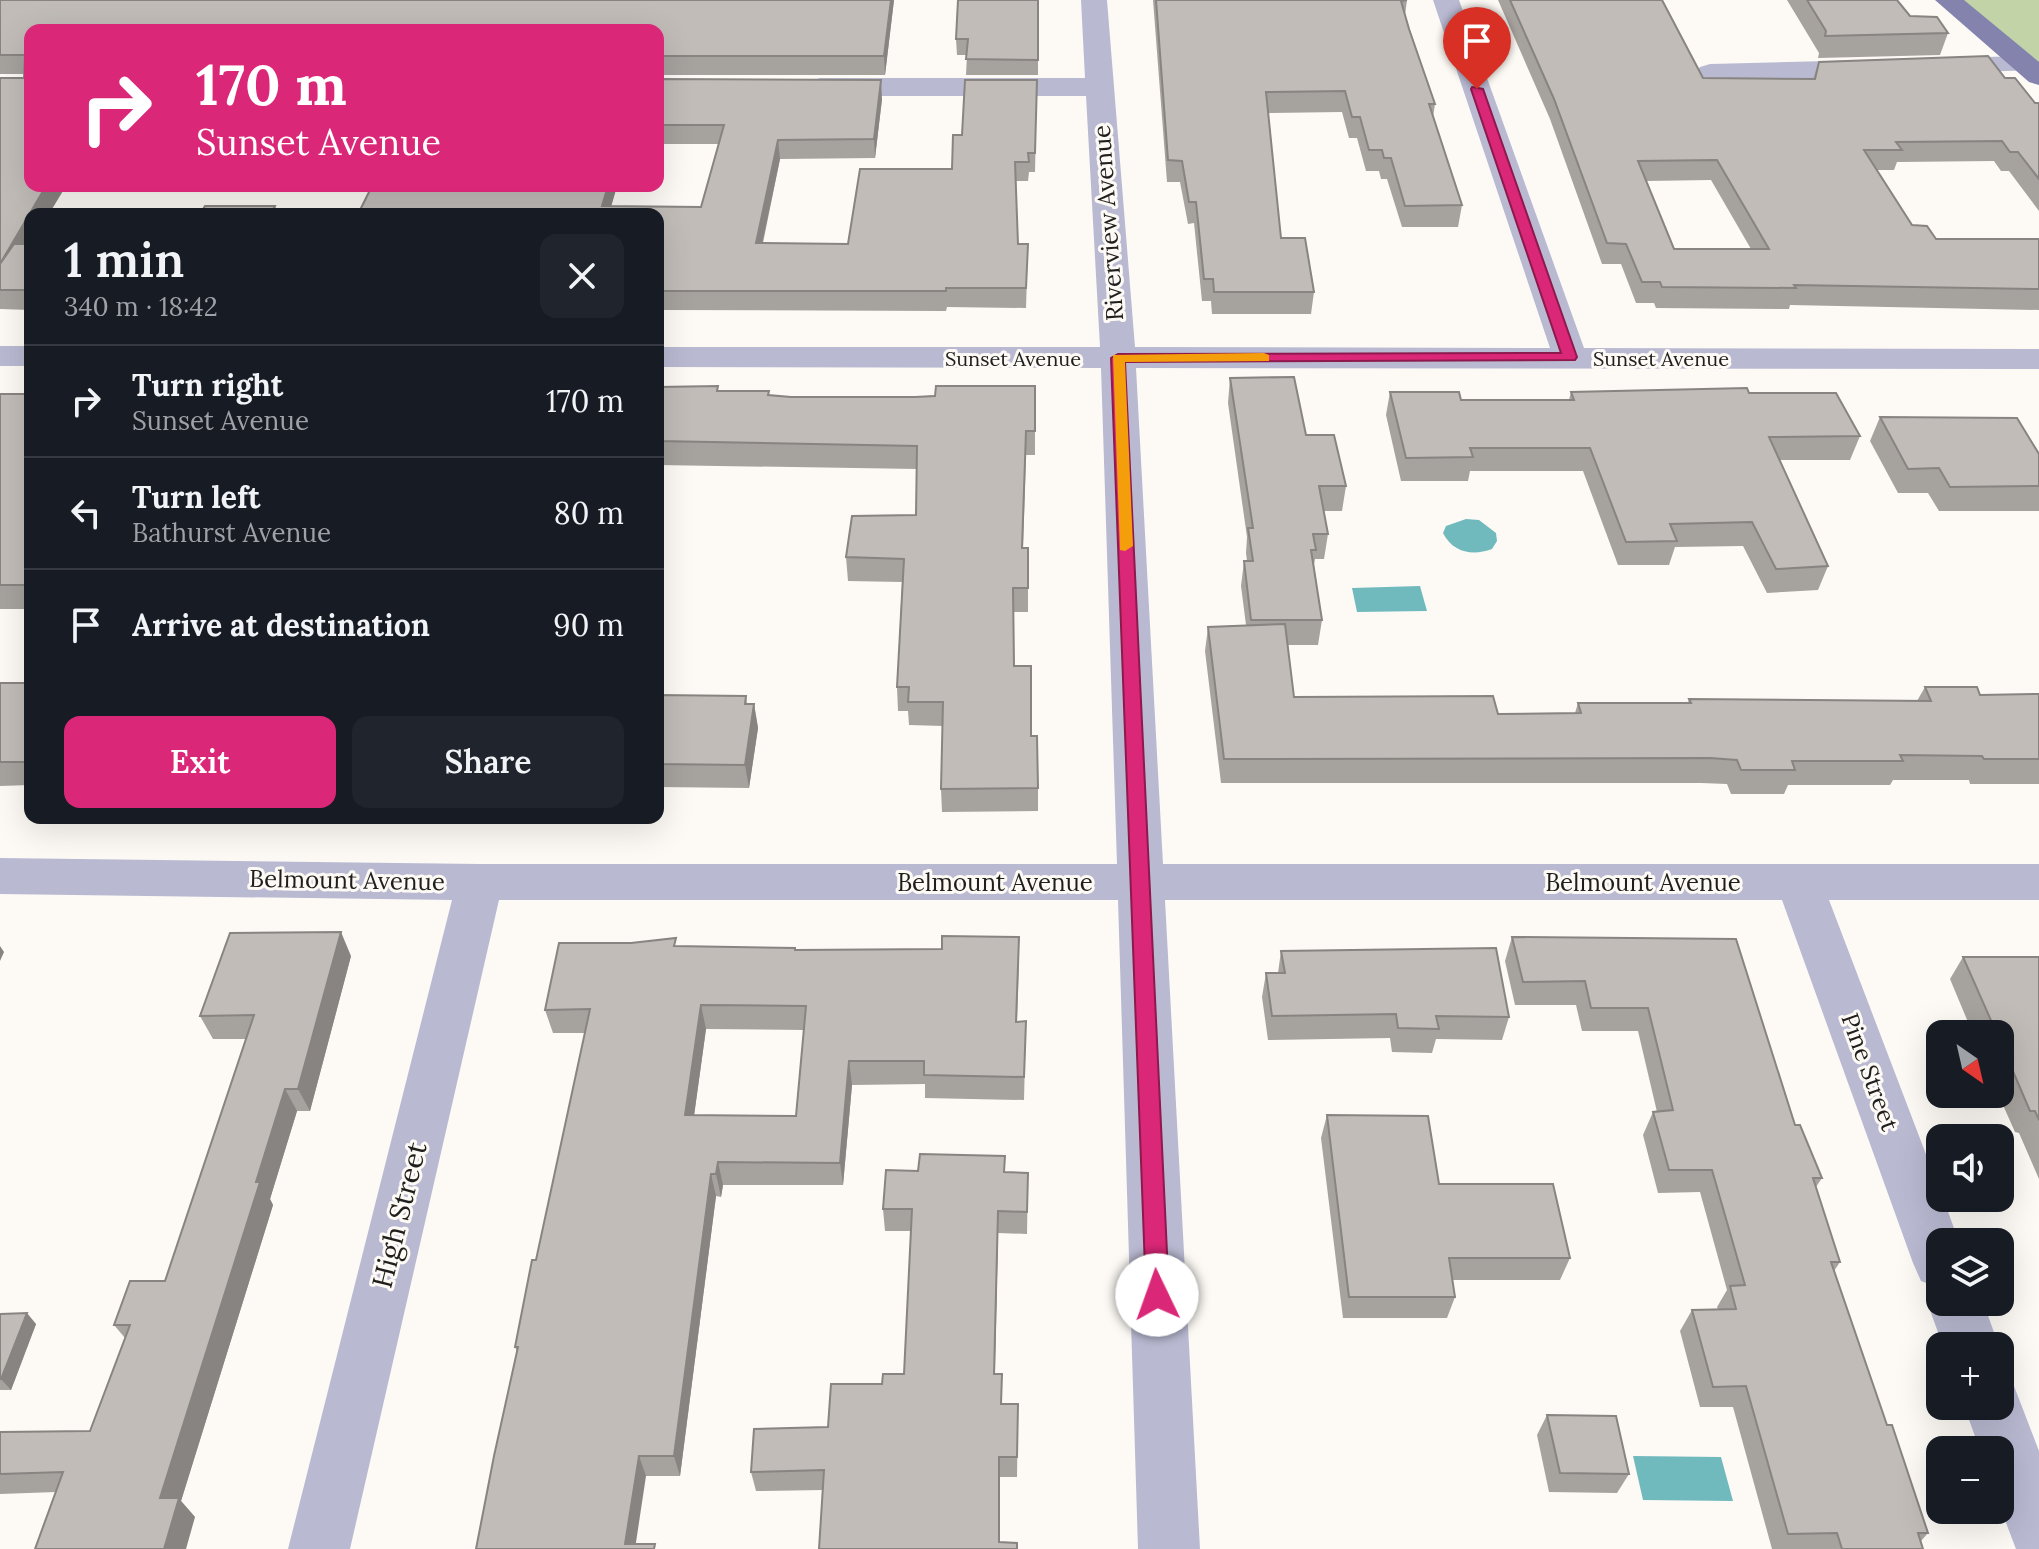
<!DOCTYPE html>
<meta charset="utf-8">
<style>
:root{--surface:#171b24;--page:#20242c;--text:#f1f3f6;--muted:#9ea1a6;--line:#363941;--accent:#db2777}
body{margin:0;font-family:Lora,serif;background:var(--page);color:var(--text);height:100vh;display:flex;flex-direction:column;font-size:30px;white-space:nowrap}
*{box-sizing:border-box;margin:0}
p{font-size:26px;color:var(--muted)}
.icon{flex:none;width:44px;height:44px;fill:none;stroke:currentColor;stroke-width:2;stroke-linecap:round;stroke-linejoin:round}
.map{position:relative;flex:1;overflow:hidden}
.side{position:absolute;left:24px;top:208px;width:640px;height:616px;display:flex;flex-direction:column;background:var(--surface);border-radius:16px;box-shadow:0 8px 32px #0002}
.side>*{flex:none}
.banner{position:absolute;left:24px;top:24px;width:640px;height:168px;border-radius:16px;box-shadow:0 8px 32px #0002;background:#db2777;color:#fff;overflow:hidden}
.needle{width:52px;rotate:146deg}
.buttons{position:absolute;left:1926px;top:1020px;display:grid;gap:16px}
.buttons a{display:grid;place-items:center;width:88px;height:88px;border-radius:16px;background:var(--surface);box-shadow:0 8px 32px #0002;font-size:40px}
.pin{position:absolute;display:grid;place-items:center;width:68px;height:68px;color:#fff;margin:-82px -34px;border-radius:50% 50% 50% 0;rotate:-45deg;box-shadow:0 0 8px #0007}
.pin .icon{rotate:45deg}
.me{position:absolute;width:88px;margin:-44px;rotate:357deg;stroke-linejoin:round;filter:drop-shadow(0 0 6px #0008)}
.turn{display:flex;align-items:center;gap:28px;height:168px;padding:0 40px;font-size:36px}
.turn .icon{width:104px;height:104px;stroke-width:2.5}
.turn b{display:block;font-size:56px;line-height:68px}
.round{display:grid;place-items:center;flex:none;width:84px;height:84px;border-radius:16px;background:var(--page)}
.summary{display:flex;align-items:center;justify-content:space-between;height:136px;padding:0 40px}
h1{font-size:48px;font-weight:600;line-height:60px}
.button{display:flex;gap:16px;margin-top:auto;padding:16px 40px}
.button a{flex:1;height:92px;border-radius:16px;background:var(--accent);color:#fff;font-size:32px;font-weight:600;line-height:92px;text-align:center}
.button a+a{background:var(--page);color:var(--text)}
ul{padding:0;list-style:none}
li{display:flex;align-items:center;gap:24px;height:112px;padding:0 40px;border-top:2px solid var(--line)}
li div{flex:1}
li b{display:block;font-size:30px}
li em{font-style:normal}
.map>svg:first-child{display:block}
.green{fill:#c2d3a7}
.water{fill:#70babe}
.lines{fill:none;stroke-linecap:round;stroke-linejoin:round}
.minor{fill:#b9bad2;fill-rule:evenodd}
.major{fill:#8383ae;fill-rule:evenodd}
.wall{fill:#a6a29e;fill-rule:evenodd}
.shaded-wall{fill:#878481}
.building{fill:#c1bcb8;stroke:#878481;stroke-width:2;fill-rule:evenodd}
.route{fill:#db2777;stroke:#8e194d;stroke-width:2}
.slow{fill:#f59e0b}
.labels{text-anchor:middle;dominant-baseline:central;stroke-width:6;stroke-linejoin:round;paint-order:stroke}
.far-street-label{font-size:20px;fill:#1f1e1c;stroke:#fdfaf5}
.street-label{font-size:24px;fill:#1f1e1c;stroke:#fdfaf5}
.near-street-label{font-size:28px;fill:#1f1e1c;stroke:#fdfaf5}
</style>
<div class="map">
<svg width="2039" height="1549" viewBox="0 0 2039 1549">
<rect width="100%" height="100%" fill="#fdfaf5"/>
<polygon class="green" points="1948,0 2039,0 2039,69"/>
<g class="water">
<path d="M1466 519 1479 520 1496 533 1497 541 1492 549C1473 556 1453 553 1443 533L1446 526Z"/>
<polygon points="1420,586 1427,611 1357,612 1352,588"/>
<polygon points="1633,1456 1721,1457 1733,1501 1643,1500"/>
</g>
<g class="lines">
<g class="minor">
<polygon points="1081,0 1107,0 1135,347 1550,348 1433,0 1459,0 1584,348 2039,349 2039,369 1136,368 1163,864 2039,864 2039,900 1829,900 1940,1191 1940,1198 1943,1198 1959,1242 1940,1242 1940,1302 1983,1302 1999,1346 1943,1346 1927,1302 1934,1286 1921,1281 1913,1263 1782,900 1165,900 1200,1549 1138,1549 1118,900 499,900 350,1549 288,1549 452,900 0,894 0,858 480,864 1117,864 1101,368 658,367 658,347 1100,347 1086,96 820,96 810,93 806,87 810,81 820,78 1085,78"/>
<polygon points="2024,56 2034,58 2038,64 2034,70 1710,82 1700,79 1696,73 1700,67 1710,64"/>
<rect x="0" y="346" width="30" height="20"/>
<polygon points="2000,1381 2014,1386 2039,1451 2039,1549 2016,1549 2000,1507 2000,1450 1980,1450 1964,1406 2000,1406"/>
</g>
<polygon class="major" points="1935,0 1964,0 2039,62 2039,85 2029,82"/>
</g>
<g class="wall">
<polygon points="0,0 894,0 885,75 658,75 658,30 30,30 30,310 0,309 0,78 24,78 24,74 0,74"/>
<polygon points="1038,0 1038,75 966,75 967,55 957,55 956,39"/>
<polygon points="1153,0 1407,0 1405,15 1435,104 1433,117 1462,205 1458,227 1402,227 1387,179 1381,179 1379,171 1366,171 1357,138 1349,138 1342,112 1268,113 1281,238 1314,292 1311,314 1212,314 1211,301 1202,301 1194,223 1188,224 1180,182 1167,182"/>
<path d="M1498 0H1662L1703 78 1813 79 1819 62 2005 78 2035 103H2039V211L2009 171H2001L1994 161 1897 162 1894 170H1877L1912 225 1936 239H2039V310L1790 305 1789 309 1656 308 1654 303H1636L1621 264H1602L1550 119ZM1711 180 1751 249H1674L1646 181Z"/>
<polygon points="1787,0 1897,0 1910,16 1948,33 1940,55 1818,58 1819,53"/>
<polygon points="658,79 882,99 875,158 780,159 763,243 848,244 952,169 962,135 1037,80 1035,172 1029,172 1028,181 1016,181 1018,244 1028,244 1026,308 947,307 946,311 658,310 658,214 372,186 617,186 611,206 701,207 719,144 658,144"/>
<polygon points="1230,378 1306,435 1346,486 1342,511 1324,511 1328,534 1324,559 1315,559 1314,565 1322,620 1318,645 1288,645 1294,697 1498,714 1575,713 1578,703 1688,703 1689,699 1917,701 1925,687 1980,695 2039,694 2039,784 1970,784 1969,780 1893,780 1890,785 1788,785 1784,794 1731,794 1727,784 1701,783 1221,783 1205,651 1208,627 1246,625 1241,586 1244,561 1247,561 1246,553 1247,537 1228,403"/>
<polygon points="718,386 718,391 791,397 915,397 1035,386 1035,455 1026,455 1023,548 1028,548 1028,612 1014,612 1014,666 1031,736 1038,788 1038,811 942,812 941,789 943,726 909,725 908,711 898,711 897,687 902,582 848,581 846,557 916,515 917,469 658,465 658,387"/>
<polygon points="1390,392 1461,400 1569,400 1571,392 1749,393 1860,436 1850,460 1780,460 1828,566 1818,590 1767,593 1743,546 1675,547 1669,565 1618,565 1583,471 1470,471 1468,481 1401,481 1386,415"/>
<rect x="0" y="394" width="30" height="215"/>
<polygon points="1880,417 2039,454 2039,511 1939,511 1928,493 1898,493 1870,441"/>
<polygon points="0,683 30,683 30,785 0,786"/>
<polygon points="658,695 746,696 747,704 754,704 758,728 749,788 658,787"/>
<polygon points="1512,937 1736,939 1795,1125 1822,1178 1816,1187 1840,1262 1834,1271 1887,1425 1928,1533 1921,1541 1923,1549 1772,1549 1733,1407 1700,1407 1680,1331 1692,1310 1718,1309 1717,1307 1727,1290 1700,1192 1658,1193 1643,1135 1653,1112 1657,1112 1638,1031 1582,1031 1576,1005 1515,1005 1505,961"/>
<path d="M678 946 1019 961 1017 1022 1026 1021 1024 1100 925 1098V1084L852 1085 843 1185H723L721 1197 716 1196 680 1476H646L476 1549 517 1352 515 1347 536 1260 585 1033H553L545 1010ZM706 1029 804 1030 796 1116 694 1115Z"/>
<polygon points="1281,951 1509,1017 1502,1040 1436,1039 1432,1053 1392,1052 1390,1038 1268,1040 1262,997 1266,973 1278,973"/>
<polygon points="351,956 310,1111 297,1111 270,1199 273,1205 181,1501 195,1517 56,1492 0,1494 0,1432 90,1431 125,1338 114,1325 165,1281 246,1039 213,1039 200,1016"/>
<polygon points="1963,957 2039,957 2039,1179 2019,1133 2015,1132 1998,1094 2000,1094 2000,1034 1973,1034 1950,979"/>
<polygon points="1327,1115 1439,1184 1570,1258 1560,1280 1452,1280 1455,1297 1447,1318 1343,1318 1321,1138"/>
<polygon points="1005,1172 1028,1173 1027,1234 998,1233 995,1374 1002,1404 1018,1404 1017,1477 999,1477 999,1542 1017,1549 823,1490 756,1491 751,1472 828,1427 882,1384 904,1374 911,1231 885,1231 883,1209"/>
<polygon points="0,1314 36,1324 11,1390 0,1390"/>
<polygon points="1547,1415 1629,1474 1617,1493 1549,1492 1537,1435"/>
</g>
<g class="shaded-wall">
<polygon points="891,0 894,0 885,75 884,56"/>
<polygon points="881,80 882,99 875,158 874,139"/>
<polygon points="778,140 780,159 758,263 756,243"/>
<polygon points="46,186 66,186 49,214 30,214 30,247 0,264"/>
<polygon points="608,186 617,186 609,214 602,206"/>
<polygon points="275,206 277,214 271,214"/>
<polygon points="754,704 758,728 749,788 745,765"/>
<polygon points="341,932 351,956 310,1111 298,1089"/>
<polygon points="0,946 4,952 0,961"/>
<polygon points="701,1005 706,1029 691,1138 685,1115"/>
<polygon points="849,1061 852,1085 843,1185 840,1163"/>
<polygon points="285,1089 297,1111 270,1199 273,1205 181,1501 195,1517 186,1549 164,1549 160,1498"/>
<polygon points="718,1162 723,1185 721,1197 716,1174"/>
<polygon points="711,1174 716,1196 680,1476 674,1456"/>
<polygon points="998,1211 998,1233 994,1395 994,1374"/>
<polygon points="27,1313 36,1324 11,1390 1,1379"/>
<polygon points="639,1456 646,1476 635,1549 625,1544"/>
</g>
<g class="building">
<polygon points="0,0 891,0 884,56 658,56 658,30 30,30 30,186 46,186 0,264 0,78 24,78 25,55 0,55"/>
<polygon points="958,0 1038,0 1038,60 966,59 968,39 956,39"/>
<polygon points="1156,0 1407,0 1401,1 1409,29 1435,104 1429,104 1462,205 1405,206 1391,158 1384,158 1382,150 1369,150 1360,117 1352,117 1345,91 1266,92 1281,238 1305,238 1314,292 1214,292 1213,279 1204,279 1196,202 1189,202 1182,161 1168,160"/>
<path d="M1510 0H1662L1703 78 1815 79 1819 62 1988 56 2005 78H2015L2035 103H2039V179L2018 152H2010L2002 141 1896 142 1902 150H1864L1912 225 1927 226 1936 239H2039V289L1794 285 1796 288 1662 287 1660 282H1642L1626 244 1607 243 1554 99ZM1717 160 1769 249H1674L1638 161Z"/>
<polygon points="1807,0 1897,0 1910,16 1937,17 1948,33 1825,36 1826,31"/>
<polygon points="658,79 881,80 874,139 778,140 756,243 848,244 860,169 952,169 953,135 962,135 965,80 1037,80 1035,153 1028,153 1029,162 1015,162 1018,244 1028,244 1026,288 946,288 946,291 658,291 658,214 358,214 372,186 608,186 602,206 701,207 724,125 658,125"/>
<polygon points="205,206 275,206 271,214 200,214"/>
<polygon points="14,244 30,244 30,290 0,290 0,264"/>
<polygon points="1294,377 1306,435 1334,435 1346,486 1319,486 1328,534 1313,534 1316,550 1311,550 1322,620 1251,620 1244,561 1253,561 1248,528 1253,528 1230,378"/>
<polygon points="718,386 717,391 769,391 768,395 791,397 915,397 935,396 936,386 1035,386 1035,431 1026,431 1022,548 1028,548 1028,588 1013,588 1014,666 1031,666 1031,736 1037,736 1038,788 941,789 943,702 908,702 909,687 897,687 904,559 846,557 852,516 916,515 917,446 658,441 658,387"/>
<polygon points="1747,388 1749,393 1836,393 1860,436 1769,437 1828,566 1776,569 1752,522 1670,524 1677,541 1626,542 1590,448 1470,448 1473,457 1406,458 1390,392 1459,392 1461,400 1574,400 1571,392"/>
<rect x="0" y="394" width="30" height="191"/>
<polygon points="1880,417 2017,418 2039,454 2039,486 1950,487 1939,468 1908,469"/>
<polygon points="1285,624 1294,697 1493,696 1498,714 1581,713 1578,703 1691,703 1689,699 1931,701 1925,687 1977,687 1980,695 2039,694 2039,759 1984,759 1982,756 1900,755 1903,761 1792,761 1795,770 1741,770 1737,760 1710,758 1224,759 1208,627"/>
<rect x="0" y="683" width="30" height="79"/>
<polygon points="658,695 746,696 745,704 754,704 745,765 658,764"/>
<polygon points="341,932 298,1089 285,1089 256,1182 260,1182 160,1498 179,1498 164,1549 35,1549 63,1472 0,1474 0,1432 90,1431 130,1325 114,1325 130,1281 165,1281 254,1015 200,1016 230,933"/>
<path d="M942 936 1019 937 1016 1022 1026 1021 1024 1077 924 1075V1061H849L840 1163 718 1162 716 1174H711L674 1456H639L625 1544H655L654 1549H476L494 1456 518 1347H515L532 1260H536L590 1009 545 1010 559 943H631L676 938 674 946 795 948V950L942 949ZM701 1005 806 1006 796 1116 685 1115Z"/>
<polygon points="1512,937 1736,939 1795,1125 1800,1125 1822,1178 1813,1178 1840,1262 1831,1262 1887,1425 1892,1425 1928,1533 1918,1533 1923,1549 1842,1549 1837,1533 1788,1534 1746,1386 1713,1387 1692,1310 1736,1309 1730,1286 1745,1285 1712,1170 1669,1170 1653,1112 1673,1110 1648,1008 1591,1008 1585,981 1523,982"/>
<polygon points="1496,948 1509,1017 1436,1016 1439,1029 1398,1028 1396,1014 1272,1016 1266,973 1285,973 1281,951"/>
<polygon points="1963,957 2039,957 2039,1120 2035,1111 2030,1111 2000,1041 2000,1034 1997,1034"/>
<polygon points="1327,1115 1428,1116 1439,1184 1553,1184 1570,1258 1449,1258 1455,1297 1349,1297"/>
<polygon points="920,1154 1005,1156 1004,1172 1028,1173 1027,1212 998,1211 994,1374 1002,1374 1001,1404 1018,1404 1017,1457 999,1457 999,1542 1017,1543 1017,1549 819,1549 824,1470 751,1472 754,1429 828,1427 831,1384 882,1384 883,1374 904,1374 912,1209 883,1209 886,1170 918,1171"/>
<polygon points="27,1313 1,1379 0,1379 0,1314"/>
<polygon points="1547,1415 1616,1416 1629,1474 1560,1473"/>
</g>
<polygon class="route" points="1472,87 1483,89 1577,357 1575,360 1125,362 1169,1295 1166,1302 1157,1305 1149,1302 1146,1295 1111,358 1118,354 1561,353 1471,89"/>
<polygon class="slow" points="1264,353 1269,355 1269,361 1125,362 1133,546 1125,551 1120,550 1113,355"/>
<g class="labels">
<g class="far-street-label">
<text x="1013" y="358">Sunset Avenue</text>
<text x="1661" y="358">Sunset Avenue</text>
</g>
<g class="street-label">
<text transform="translate(1108 223) rotate(-94)">Riverview Avenue</text>
<text transform="translate(347 880) rotate(1)">Belmount Avenue</text>
<text x="995" y="882">Belmount Avenue</text>
<text x="1643" y="882">Belmount Avenue</text>
<text transform="translate(1870 1072) rotate(70)">Pine Street</text>
</g>
<g class="near-street-label">
<text transform="translate(399 1215) rotate(-76)">High Street</text>
</g>
</g>
</svg>
<div class="buttons">
<a><svg class="needle" viewBox="-14 -14 28 28"><path d="M0-13l5 13h-10z" fill="#e53935"/><path d="M0 13l5-13h-10z" fill="#9ea1a6"/></svg></a>
<a><svg class="icon" aria-label="sound" viewBox="0 0 24 24"><path d="M4 9h4l5-4v14l-5-4H4zM17 9q2 3 0 6"/></svg></a>
<a><svg class="icon" aria-label="layers" viewBox="0 0 24 24"><path d="M12 4l9 5-9 5-9-5zM3 14l9 5 9-5"/></svg></a>
<a>+</a>
<a>−</a>
</div>
<div class="pin" style="left:1477px;top:89px;background:#d93025"><svg class="icon" aria-label="arrive" viewBox="0 0 24 24"><path d="M6 21V4h12l-3 4 3 4H6"/></svg></div>
<svg class="me" style="left:1157px;top:1295px" viewBox="-20 -20 40 40"><circle r="19" fill="#fff"/><path d="M0-13L10 11 0 6-10 11z" fill="#db2777"/></svg>
<div class="banner">
<div class="turn"><svg class="icon" aria-label="right" viewBox="0 0 24 24"><path d="M7 20v-9h11M14 6l5 5-5 5"/></svg><div><b>170 m</b>Sunset Avenue</div></div>
</div>
<section class="side">
<div class="summary"><div><h1>1 min</h1><p>340 m · 18:42</p></div><a class="round"><svg class="icon" aria-label="close" viewBox="0 0 24 24"><path d="M6 6l12 12M18 6L6 18"/></svg></a></div>
<ul>
<li><svg class="icon" aria-label="right" viewBox="0 0 24 24"><path d="M7 20v-9h11M14 6l5 5-5 5"/></svg><div><b>Turn right</b><p>Sunset Avenue</p></div><em>170 m</em></li>
<li><svg class="icon" aria-label="left" viewBox="0 0 24 24"><path d="M17 20v-9H6M10 6l-5 5 5 5"/></svg><div><b>Turn left</b><p>Bathurst Avenue</p></div><em>80 m</em></li>
<li><svg class="icon" aria-label="arrive" viewBox="0 0 24 24"><path d="M6 21V4h12l-3 4 3 4H6"/></svg><div><b>Arrive at destination</b></div><em>90 m</em></li>
</ul>
<div class="button"><a>Exit</a><a>Share</a></div>
</section>
</div>
